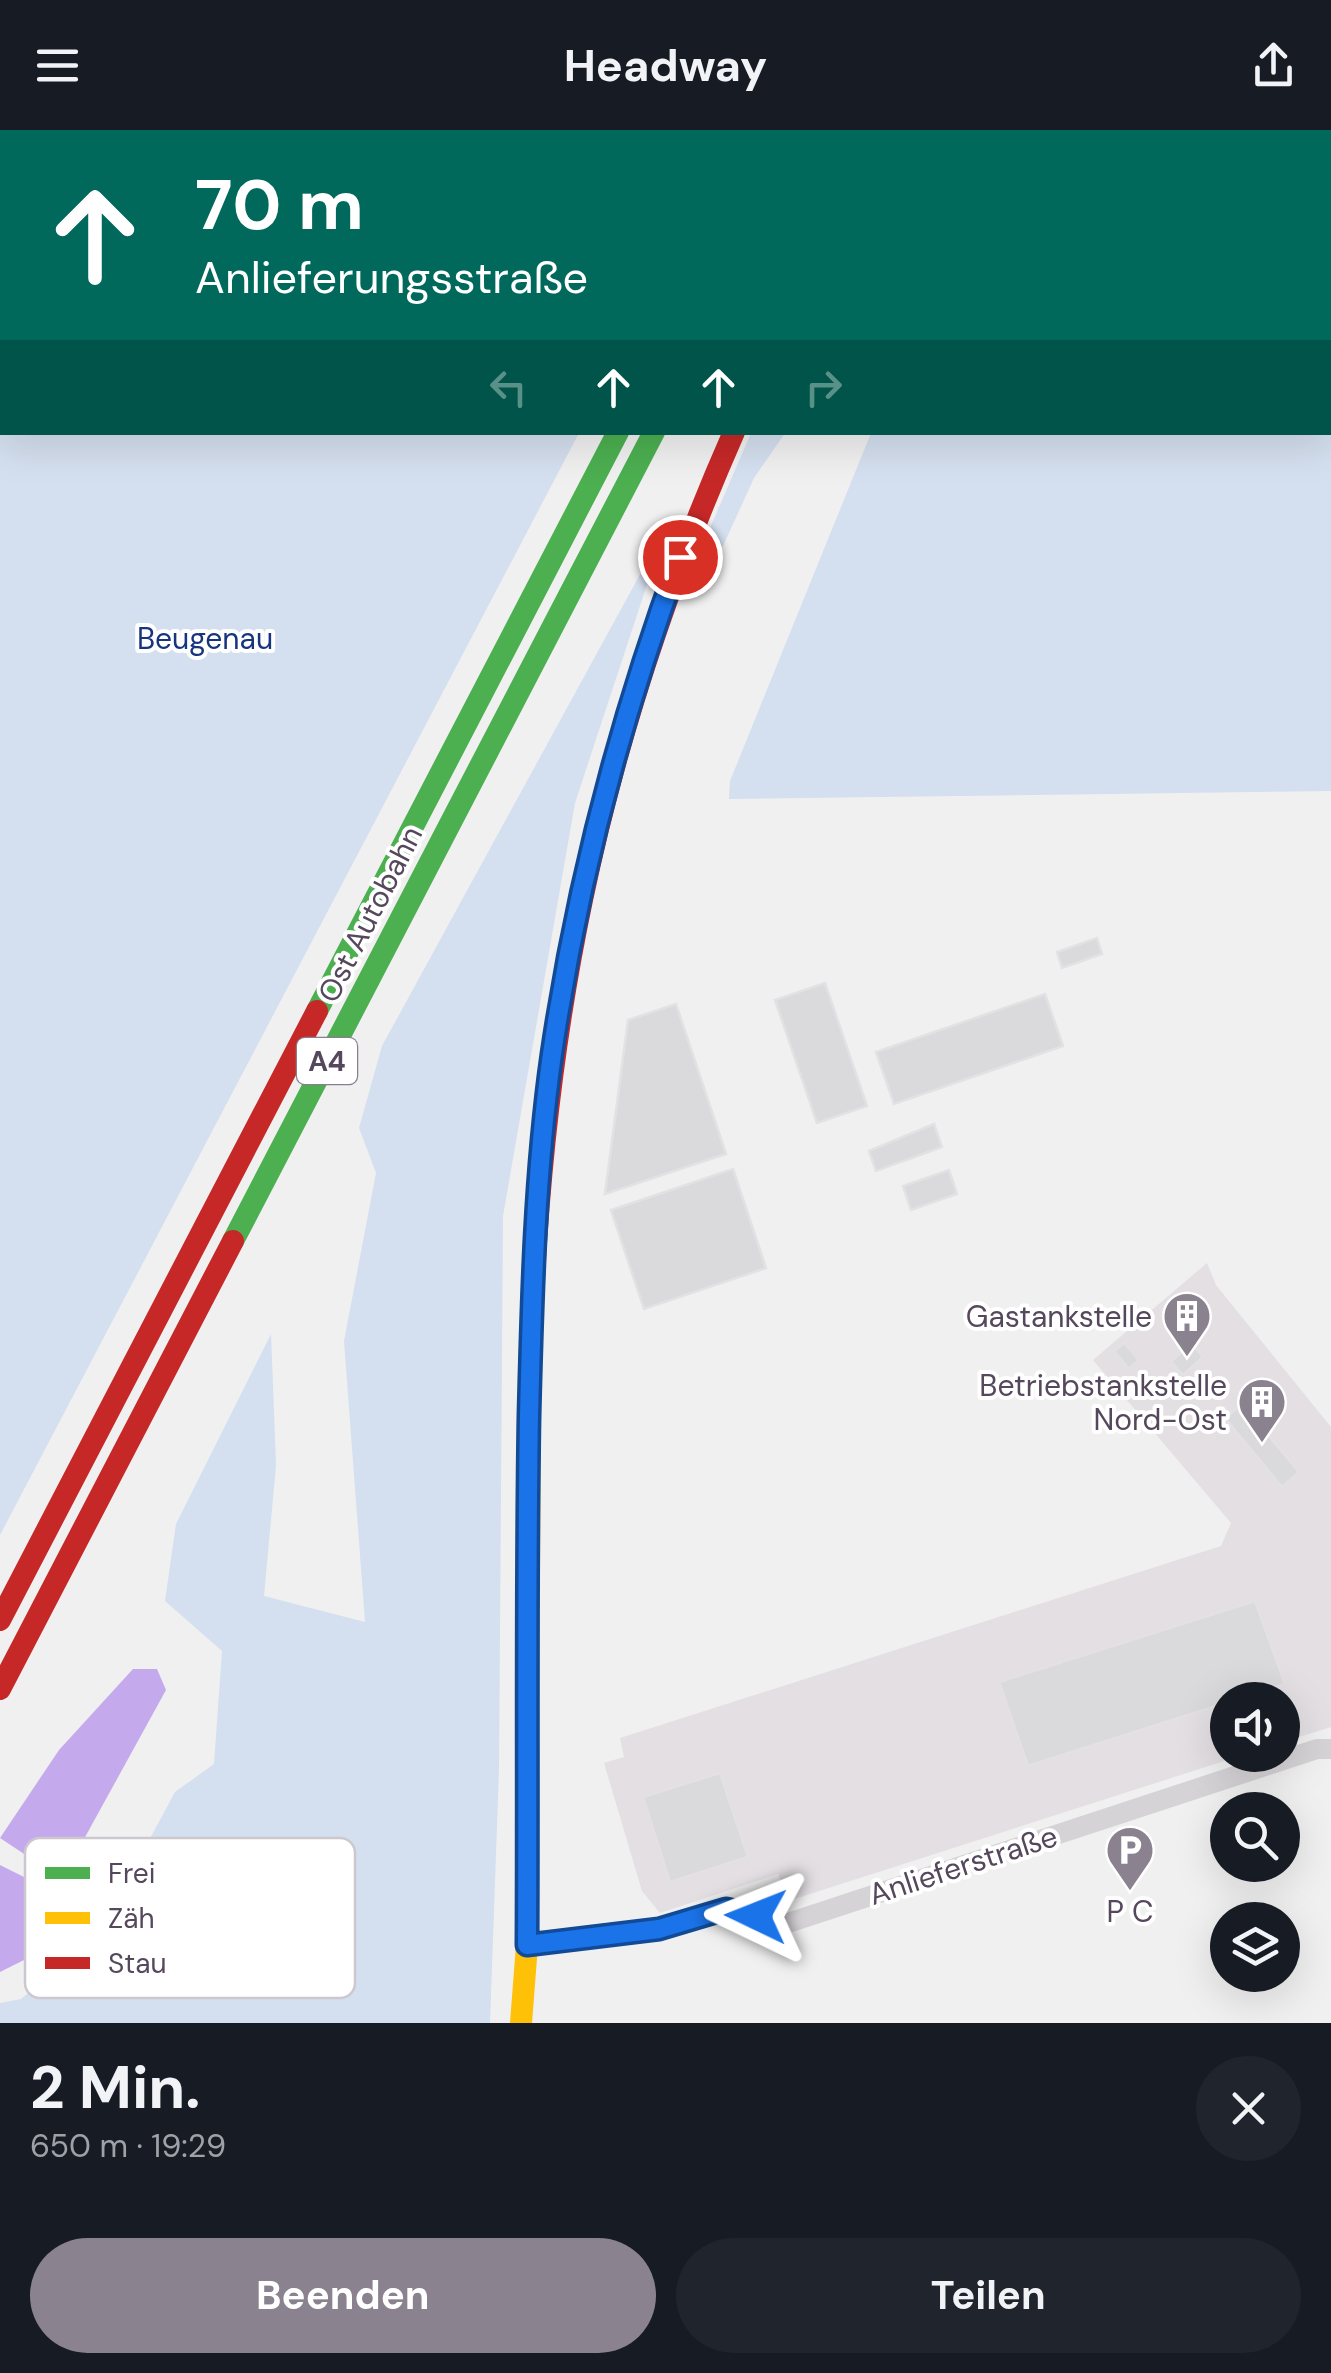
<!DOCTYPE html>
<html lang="de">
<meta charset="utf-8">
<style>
:root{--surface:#171b24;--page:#20242c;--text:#f1f3f6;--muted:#9ea1a6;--accent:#8b8290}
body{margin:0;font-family:"DM Sans",sans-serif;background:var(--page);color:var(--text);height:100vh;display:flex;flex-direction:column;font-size:38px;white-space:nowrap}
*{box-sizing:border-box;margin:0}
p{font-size:32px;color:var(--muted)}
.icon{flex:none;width:55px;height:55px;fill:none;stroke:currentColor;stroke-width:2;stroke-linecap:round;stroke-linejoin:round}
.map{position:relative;height:1893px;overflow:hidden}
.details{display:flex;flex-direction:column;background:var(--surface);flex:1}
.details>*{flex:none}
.guide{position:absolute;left:0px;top:0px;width:1332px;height:305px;box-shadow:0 10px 40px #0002;background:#00695c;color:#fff;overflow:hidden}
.fabs{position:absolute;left:1210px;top:1552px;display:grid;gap:20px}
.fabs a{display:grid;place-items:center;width:90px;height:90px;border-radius:50%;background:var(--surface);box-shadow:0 10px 40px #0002;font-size:50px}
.pin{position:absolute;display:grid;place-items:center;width:85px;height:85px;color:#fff;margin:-42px;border:5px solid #fff;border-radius:50%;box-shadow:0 2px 10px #0007}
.me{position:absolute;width:110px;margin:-55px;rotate:272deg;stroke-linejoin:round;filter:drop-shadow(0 0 8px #0008)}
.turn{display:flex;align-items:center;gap:35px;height:210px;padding:0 30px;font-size:45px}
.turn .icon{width:130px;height:130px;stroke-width:2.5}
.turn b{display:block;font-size:70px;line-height:85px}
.lanes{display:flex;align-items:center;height:95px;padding:0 30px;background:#0003;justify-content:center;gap:50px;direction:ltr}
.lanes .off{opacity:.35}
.round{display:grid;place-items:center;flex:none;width:105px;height:105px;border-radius:52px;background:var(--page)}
.summary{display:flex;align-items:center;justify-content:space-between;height:170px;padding:0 30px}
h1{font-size:60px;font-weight:700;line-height:75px}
.button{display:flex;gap:20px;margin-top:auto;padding:20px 30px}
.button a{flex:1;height:115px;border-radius:60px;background:var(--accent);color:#fff;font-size:40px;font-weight:700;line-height:115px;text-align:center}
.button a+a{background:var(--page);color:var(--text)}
header{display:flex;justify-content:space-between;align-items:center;height:130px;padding:0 30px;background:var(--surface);font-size:45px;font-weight:700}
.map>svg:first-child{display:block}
.airport{fill:#e3dfe3}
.green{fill:#d4dfef}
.water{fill:#c5a9ed}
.building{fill:#dad9db;stroke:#e3e1e3;stroke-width:2.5}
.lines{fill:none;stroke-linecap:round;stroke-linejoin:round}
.street{stroke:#d6d3d7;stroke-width:20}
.fast{stroke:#4caf50;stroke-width:22}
.slow{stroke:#ffc107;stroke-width:22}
.jam{stroke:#c62828;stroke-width:22}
.route-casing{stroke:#114b97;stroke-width:25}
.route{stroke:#1a73e8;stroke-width:18}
.labels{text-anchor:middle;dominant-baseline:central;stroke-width:8;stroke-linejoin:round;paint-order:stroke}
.shield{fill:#fff;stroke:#887e8d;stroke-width:2.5}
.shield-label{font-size:28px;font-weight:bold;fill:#55475c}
.park-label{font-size:30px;fill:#17357e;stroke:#fff}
.street-label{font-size:30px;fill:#55475c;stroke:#fff}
.poi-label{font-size:30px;fill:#55475c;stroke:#fff;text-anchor:end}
.key{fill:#fff;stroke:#ccc8ce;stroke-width:2.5}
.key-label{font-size:28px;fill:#55475c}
</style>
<header><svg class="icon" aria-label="menu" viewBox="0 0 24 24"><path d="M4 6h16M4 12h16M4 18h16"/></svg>Headway<svg class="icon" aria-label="share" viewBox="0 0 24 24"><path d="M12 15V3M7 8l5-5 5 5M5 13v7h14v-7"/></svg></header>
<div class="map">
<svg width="1331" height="1893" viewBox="0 0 1331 1893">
<rect width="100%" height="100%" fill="#f0f0f0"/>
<polygon class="airport" points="1207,1133 1216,1155 1331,1297 1331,1597 1283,1612 1282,1570 1228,1570 1228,1625 1243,1625 788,1771 778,1744 660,1783 642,1761 604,1633 624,1627 620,1608 1221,1416 1231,1393 1093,1230"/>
<g class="green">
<polygon points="0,0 454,0 2,2 2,302 579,303 0,1405"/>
<polygon points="979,0 1331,0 1331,661 729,669 730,651 871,303 1330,302 1330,2"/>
<polygon points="751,303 785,303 754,348 723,416 704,412"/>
<polygon points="666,397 575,673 503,1086 499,1639 490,1893 0,1893 0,1873 21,1869 97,1807 175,1662 214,1634 222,1521 165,1471 176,1394 271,1204 276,1335 264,1466 365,1492 344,1211 376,1043 359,998 382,916"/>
</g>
<g class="water">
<polygon points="133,1539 157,1539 166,1560 62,1749 0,1708 59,1620"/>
<polygon points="0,1735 56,1763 24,1830 0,1842"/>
</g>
<g class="building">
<polygon points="1097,808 1102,824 1062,838 1057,822"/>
<polygon points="825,853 867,976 817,993 775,870"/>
<polygon points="1045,864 1063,916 894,974 876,922"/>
<polygon points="676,874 726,1024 605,1064 628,890"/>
<polygon points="934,994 942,1017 876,1041 869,1021"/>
<polygon points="733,1039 766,1138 644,1179 611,1080"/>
<polygon points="949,1040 957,1064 911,1080 903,1056"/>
<polygon points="1124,1213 1139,1230 1129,1239 1114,1221"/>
<polygon points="1192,1214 1203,1227 1183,1245 1171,1231"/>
<polygon points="1242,1274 1299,1342 1282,1357 1225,1288"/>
<polygon points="1255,1471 1285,1554 1028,1636 999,1552"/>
<polygon points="720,1643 748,1727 670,1752 643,1667"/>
</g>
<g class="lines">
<polyline class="street" points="527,1815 659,1799 726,1779 785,1794 1317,1619 1331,1619"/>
<g class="fast">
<polyline points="775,2 777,0"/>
<polyline points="882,2 883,0"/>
<polyline points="317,881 618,302"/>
<polyline points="233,1111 654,302"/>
</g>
<polyline class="slow" points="521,1893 527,1815 530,1258"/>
<g class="jam">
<polyline points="811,2 812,0"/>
<path d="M530 1258C536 914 595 617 734 302"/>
<polyline points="0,1490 317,881"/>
<polyline points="0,1559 233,1111"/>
</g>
</g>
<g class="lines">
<g class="route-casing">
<path id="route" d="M680 427C620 589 577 753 552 924 535 1043 532 1165 529 1286 526 1462 528 1639 527 1815L659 1799 726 1779 756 1786"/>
</g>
<use href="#route" class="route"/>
</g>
<defs>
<g id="building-pin" transform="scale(2.5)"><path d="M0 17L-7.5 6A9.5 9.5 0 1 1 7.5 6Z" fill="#8b8290" stroke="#fff"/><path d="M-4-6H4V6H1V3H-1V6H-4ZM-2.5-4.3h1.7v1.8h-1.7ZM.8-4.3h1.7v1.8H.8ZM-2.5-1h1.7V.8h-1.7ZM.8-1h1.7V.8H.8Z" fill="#fff"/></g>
<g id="parking-pin" transform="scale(2.5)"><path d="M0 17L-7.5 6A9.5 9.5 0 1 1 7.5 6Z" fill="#8b8290" stroke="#fff"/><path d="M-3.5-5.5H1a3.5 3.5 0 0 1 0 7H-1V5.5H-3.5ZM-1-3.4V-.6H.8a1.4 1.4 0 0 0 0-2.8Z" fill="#fff"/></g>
</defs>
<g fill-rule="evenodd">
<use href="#building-pin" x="1187" y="1186"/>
<use href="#building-pin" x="1262" y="1272"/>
<use href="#parking-pin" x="1130" y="1720"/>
</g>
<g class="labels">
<rect class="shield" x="297" y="908" width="60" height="46" rx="8"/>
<g class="shield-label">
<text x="327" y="931">A4</text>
</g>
<g class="park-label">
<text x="205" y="508">Beugenau</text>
</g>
<g class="street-label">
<text transform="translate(370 784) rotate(-63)">Ost Autobahn</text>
<text transform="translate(963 1735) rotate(-18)">Anlieferstraße</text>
</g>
<g class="poi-label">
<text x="1152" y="1186">Gastankstelle</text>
<text x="1227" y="1255">Betriebstankstelle<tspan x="1227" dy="34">Nord-Ost</tspan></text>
<text x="1130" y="1781" text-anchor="middle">P C</text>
</g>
</g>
<rect x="25" y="1708" width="330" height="160" rx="15" class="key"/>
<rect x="45" y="1737" width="45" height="12" fill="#4caf50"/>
<rect x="45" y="1782" width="45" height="12" fill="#ffc107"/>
<rect x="45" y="1827" width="45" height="12" fill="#c62828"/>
<g class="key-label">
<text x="108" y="1753">Frei</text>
<text x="108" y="1798">Zäh</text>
<text x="108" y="1843">Stau</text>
</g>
</svg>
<div class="fabs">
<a><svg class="icon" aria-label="sound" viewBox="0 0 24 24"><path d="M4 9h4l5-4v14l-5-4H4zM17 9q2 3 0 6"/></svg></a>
<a><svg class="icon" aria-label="search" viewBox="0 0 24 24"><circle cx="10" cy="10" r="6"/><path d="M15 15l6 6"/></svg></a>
<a><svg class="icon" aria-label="layers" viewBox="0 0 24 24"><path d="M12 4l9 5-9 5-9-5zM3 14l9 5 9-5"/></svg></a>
</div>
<div class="pin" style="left:680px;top:427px;background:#d93025"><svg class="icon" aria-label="arrive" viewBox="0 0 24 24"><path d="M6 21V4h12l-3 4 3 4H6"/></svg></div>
<svg class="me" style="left:756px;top:1786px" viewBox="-20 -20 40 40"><path d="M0-17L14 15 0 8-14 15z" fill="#1a73e8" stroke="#fff" stroke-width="4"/></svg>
<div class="guide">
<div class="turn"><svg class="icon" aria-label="ahead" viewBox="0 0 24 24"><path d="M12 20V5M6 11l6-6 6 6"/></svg><div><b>70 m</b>Anlieferungsstraße</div></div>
<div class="lanes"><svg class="icon off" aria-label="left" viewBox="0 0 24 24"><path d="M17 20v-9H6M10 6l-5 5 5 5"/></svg><svg class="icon" aria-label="ahead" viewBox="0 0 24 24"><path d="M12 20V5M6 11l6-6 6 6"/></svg><svg class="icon" aria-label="ahead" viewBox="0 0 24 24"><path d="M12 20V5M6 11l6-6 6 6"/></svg><svg class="icon off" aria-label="right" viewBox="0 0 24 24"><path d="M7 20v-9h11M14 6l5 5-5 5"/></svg></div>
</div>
</div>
<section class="details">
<div class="summary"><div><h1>2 Min.</h1><p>650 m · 19:29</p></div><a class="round"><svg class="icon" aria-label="close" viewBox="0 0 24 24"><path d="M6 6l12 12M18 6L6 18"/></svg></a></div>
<div class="button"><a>Beenden</a><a>Teilen</a></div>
</section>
